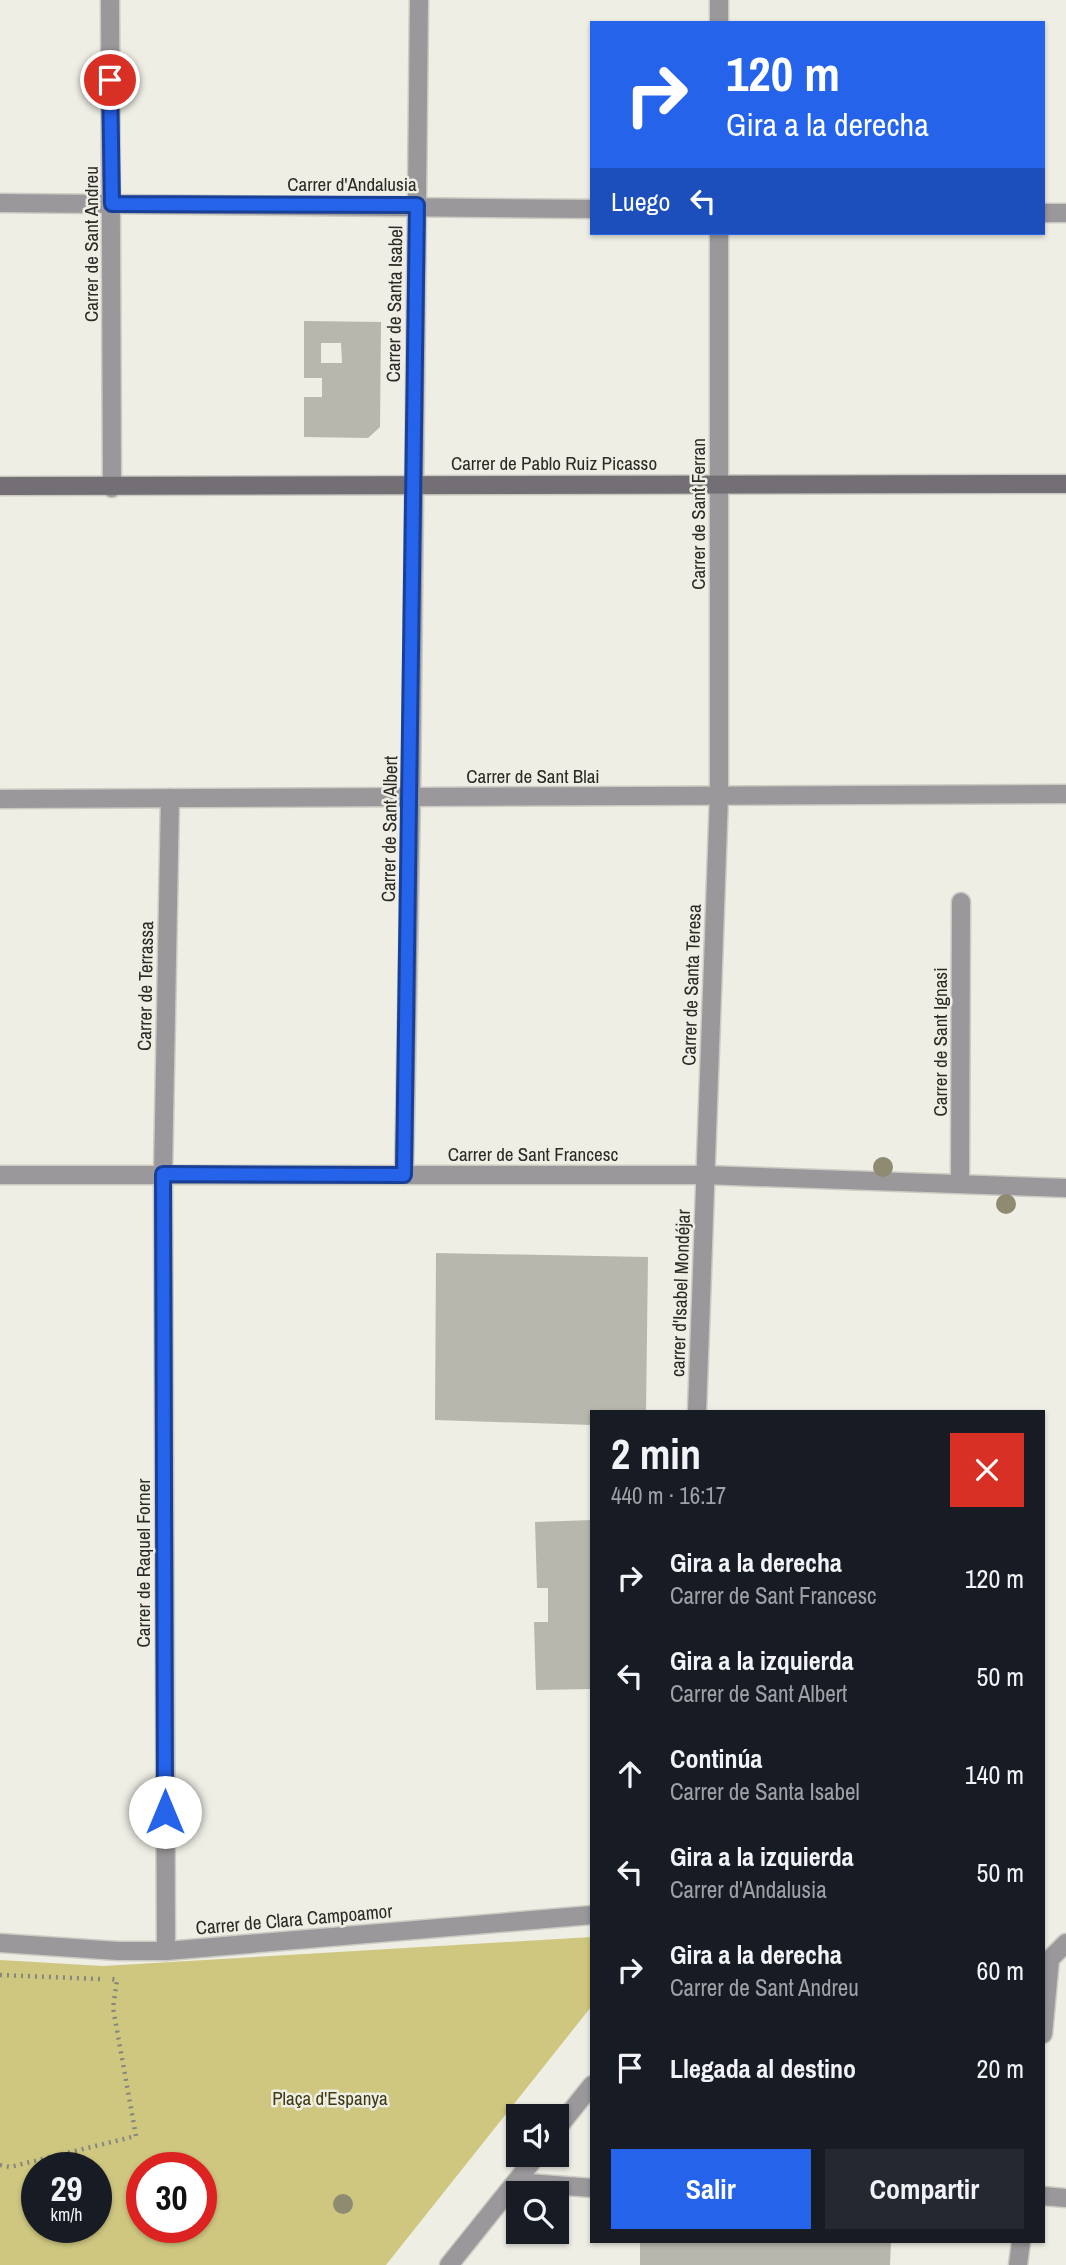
<!DOCTYPE html>
<html lang="es">
<meta charset="utf-8">
<style>
:root{--surface:#171b24;--page:#242831;--text:#f1f3f6;--muted:#9ea1a6;--accent:#2563eb}
body{margin:0;font-family:"Archivo Narrow",sans-serif;background:var(--page);color:var(--text);height:100vh;display:flex;flex-direction:column;font-size:26px;white-space:nowrap}
*{box-sizing:border-box;margin:0}
p{font-size:23px;color:var(--muted)}
.icon{flex:none;width:38px;height:38px;fill:none;stroke:currentColor;stroke-width:2;stroke-linecap:round;stroke-linejoin:round}
.map{position:relative;flex:1;overflow:hidden}
.sheet{position:absolute;left:590px;top:1410px;width:455px;height:833px;display:flex;flex-direction:column;background:var(--surface);border-radius:0px;box-shadow:0 2px 5px #0004}
.sheet>*{flex:none}
.banner{position:absolute;left:590px;top:21px;width:455px;height:214px;border-radius:0px;box-shadow:0 2px 5px #0004;background:#2563eb;color:#fff;overflow:hidden}
.fabs{position:absolute;left:506px;top:2104px;display:grid;gap:14px}
.fabs a{display:grid;place-items:center;width:63px;height:63px;border-radius:0px;background:var(--surface);box-shadow:0 2px 5px #0004;font-size:35px}
.speed{position:absolute;left:21px;top:2152px;display:flex;gap:14px;font-size:35px;font-weight:700;text-align:center}
.speed>*{display:grid;place-content:center;width:91px;height:91px;border-radius:50%;background:var(--surface);box-shadow:0 2px 5px #0004;line-height:1}
.speed small{font-size:18px;font-weight:400}
.speed .limit{border:10px solid #d22;background:#fff;color:#111}
.pin{position:absolute;display:grid;place-items:center;width:60px;height:60px;color:#fff;margin:-30px;border:4px solid #fff;border-radius:50%;box-shadow:0 2px 7px #0007}
.me{position:absolute;width:77px;margin:-38px;rotate:0deg;stroke-linejoin:round;filter:drop-shadow(0 0 5px #0008)}
.turn{display:flex;align-items:center;gap:24px;height:147px;padding:0 21px;font-size:32px}
.turn .icon{width:91px;height:91px;stroke-width:2.5}
.turn b{display:block;font-size:49px;line-height:60px}
.then{display:flex;align-items:center;height:66px;padding:0 21px;background:#0003;gap:14px;font-size:26px}
.round{display:grid;place-items:center;flex:none;width:74px;height:74px;border-radius:0px;background:var(--page)}
.head{display:flex;align-items:center;justify-content:space-between;height:119px;padding:0 21px}
h1{font-size:42px;font-weight:800;line-height:52px}
.action{display:flex;gap:14px;margin-top:auto;padding:14px 21px}
.action a{flex:1;height:80px;border-radius:0px;background:var(--accent);color:#fff;font-size:28px;font-weight:800;line-height:80px;text-align:center}
.action a+a{background:var(--page);color:var(--text)}
ul{padding:0;list-style:none}
li{display:flex;align-items:center;gap:21px;height:98px;padding:0 21px}
li div{flex:1}
li b{display:block;font-size:26px}
li em{font-style:normal}
.map>svg:first-child{display:block}
.green{fill:#cfc77f;fill-rule:evenodd}
.building{fill:#b8b7ae;fill-rule:evenodd}
.lines{fill:none;stroke-linecap:round;stroke-linejoin:round}
.street-casing{stroke:#cccbc3;stroke-width:21}
.secondary-casing{stroke:#cccbc3;stroke-width:21}
.path{stroke:#86867f;stroke-width:4.5;stroke-dasharray:2 5;stroke-linecap:butt}
.street{stroke:#9b989b;stroke-width:18}
.secondary{stroke:#736f74;stroke-width:18}
.tree{fill:#8e8b70}
.route-casing{stroke:#184099;stroke-width:18}
.route{stroke:#2563eb;stroke-width:12}
.labels{text-anchor:middle;dominant-baseline:central;stroke-width:5;stroke-linejoin:round;paint-order:stroke}
.street-label{font-size:19px;fill:#2a2a26;stroke:#efeee5}
.park-label{font-size:19px;fill:#3f3a11;stroke:#efeee5}
</style>
<div class="map">
<svg width="1066" height="2265" viewBox="0 0 1066 2265">
<rect width="100%" height="100%" fill="#efeee5"/>
<path class="green" d="M591 1937V2007L386 2265H0V1960L103 1966ZM37 2168H96V2228H37ZM142 2168H201V2228H142Z"/>
<g class="building">
<path d="M304 321 381 322 380 427 368 438 304 437V397H322V378H304ZM321 343H341L342 363H321Z"/>
<polygon points="436,1253 648,1257 646,1412 592,1412 592,1425 435,1420"/>
<polygon points="592,1520 592,1689 536,1690 534,1622 548,1622 548,1588 537,1588 535,1522"/>
<polygon points="640,2242 891,2242 890,2265 640,2265"/>
</g>
<g class="lines">
<g class="street-casing">
<g id="street">
<polyline points="110,0 112,488"/>
<polyline points="719,0 719,23"/>
<polyline points="0,203 592,209"/>
<polyline points="1043,213 1066,213"/>
<polyline points="0,799 1066,794"/>
<polyline points="0,1175 705,1175 1066,1188"/>
<polyline points="404,1175 411,797 419,0"/>
<polyline points="960,1183 961,902"/>
<polyline points="697,1412 719,796 719,233"/>
<polyline points="0,1943 118,1951 166,1951 592,1915"/>
<polyline points="166,1951 163,1174 170,798"/>
<polyline points="1043,1960 1050,1959 1066,1943"/>
<polyline points="1043,2034 1050,1959"/>
<polyline points="556,2130 592,2085"/>
<polyline points="516,2182 592,2188"/>
<polyline points="1043,2196 1066,2198"/>
<polyline points="449,2265 538,2154"/>
<polyline points="1018,2265 1021,2242"/>
</g>
</g>
<g class="secondary-casing">
<polyline id="secondary" points="0,486 1066,484"/>
</g>
<g class="path">
<polyline points="0,1975 100,1979"/>
<polyline points="0,2165 10,2167 136,2136 113,2008 117,1980 112,1979"/>
</g>
<use href="#street" class="street"/>
<use href="#secondary" class="secondary"/>
</g>
<g class="tree">
<circle cx="883" cy="1167" r="10"/>
<circle cx="1006" cy="1204" r="10"/>
<circle cx="343" cy="2204" r="10"/>
</g>
<g class="lines">
<g class="route-casing">
<polyline id="route" points="110,80 112,204 417,205 404,1175 163,1174 165,1812"/>
</g>
<use href="#route" class="route"/>
</g>
<g class="labels">
<g class="street-label">
<text x="352" y="184">Carrer d'Andalusia</text>
<text transform="translate(91 244) rotate(-90)">Carrer de Sant Andreu</text>
<text transform="translate(394 304) rotate(-89)">Carrer de Santa Isabel</text>
<text x="554" y="463">Carrer de Pablo Ruiz Picasso</text>
<text transform="translate(698 514) rotate(-90)">Carrer de Sant Ferran</text>
<text x="533" y="776">Carrer de Sant Blai</text>
<text transform="translate(389 829) rotate(-89)">Carrer de Sant Albert</text>
<text transform="translate(691 985) rotate(-88)">Carrer de Santa Teresa</text>
<text transform="translate(145 986) rotate(-89)">Carrer de Terrassa</text>
<text transform="translate(940 1042) rotate(-90)">Carrer de Sant Ignasi</text>
<text x="533" y="1154">Carrer de Sant Francesc</text>
<text transform="translate(680 1293) rotate(-88)">carrer d'Isabel Mondéjar</text>
<text transform="translate(143 1563) rotate(-90)">Carrer de Raquel Forner</text>
<text transform="translate(294 1919) rotate(-5)">Carrer de Clara Campoamor</text>
</g>
<g class="park-label">
<text x="330" y="2098">Plaça d'Espanya</text>
</g>
</g>
</svg>
<div class="fabs">
<a><svg class="icon" aria-label="sound" viewBox="0 0 24 24"><path d="M4 9h4l5-4v14l-5-4H4zM17 9q2 3 0 6"/></svg></a>
<a><svg class="icon" aria-label="search" viewBox="0 0 24 24"><circle cx="10" cy="10" r="6"/><path d="M15 15l6 6"/></svg></a>
</div>
<div class="speed"><div>29<small>km/h</small></div><div class="limit">30</div></div>
<div class="pin" style="left:110px;top:80px;background:#d93025"><svg class="icon" aria-label="arrive" viewBox="0 0 24 24"><path d="M6 21V4h12l-3 4 3 4H6"/></svg></div>
<svg class="me" style="left:165px;top:1812px" viewBox="-20 -20 40 40"><circle r="19" fill="#fff"/><path d="M0-13L10 11 0 6-10 11z" fill="#2563eb"/></svg>
<div class="banner">
<div class="turn"><svg class="icon" aria-label="right" viewBox="0 0 24 24"><path d="M7 20v-9h11M14 6l5 5-5 5"/></svg><div><b>120 m</b>Gira a la derecha</div></div>
<div class="then">Luego<svg class="icon" aria-label="left" viewBox="0 0 24 24"><path d="M17 20v-9H6M10 6l-5 5 5 5"/></svg></div>
</div>
<section class="sheet">
<div class="head"><div><h1>2 min</h1><p>440 m · 16:17</p></div><a class="round" style="background:#d93025;color:#fff"><svg class="icon" aria-label="close" viewBox="0 0 24 24"><path d="M6 6l12 12M18 6L6 18"/></svg></a></div>
<ul>
<li><svg class="icon" aria-label="right" viewBox="0 0 24 24"><path d="M7 20v-9h11M14 6l5 5-5 5"/></svg><div><b>Gira a la derecha</b><p>Carrer de Sant Francesc</p></div><em>120 m</em></li>
<li><svg class="icon" aria-label="left" viewBox="0 0 24 24"><path d="M17 20v-9H6M10 6l-5 5 5 5"/></svg><div><b>Gira a la izquierda</b><p>Carrer de Sant Albert</p></div><em>50 m</em></li>
<li><svg class="icon" aria-label="ahead" viewBox="0 0 24 24"><path d="M12 20V5M6 11l6-6 6 6"/></svg><div><b>Continúa</b><p>Carrer de Santa Isabel</p></div><em>140 m</em></li>
<li><svg class="icon" aria-label="left" viewBox="0 0 24 24"><path d="M17 20v-9H6M10 6l-5 5 5 5"/></svg><div><b>Gira a la izquierda</b><p>Carrer d'Andalusia</p></div><em>50 m</em></li>
<li><svg class="icon" aria-label="right" viewBox="0 0 24 24"><path d="M7 20v-9h11M14 6l5 5-5 5"/></svg><div><b>Gira a la derecha</b><p>Carrer de Sant Andreu</p></div><em>60 m</em></li>
<li><svg class="icon" aria-label="arrive" viewBox="0 0 24 24"><path d="M6 21V4h12l-3 4 3 4H6"/></svg><div><b>Llegada al destino</b></div><em>20 m</em></li>
</ul>
<div class="action"><a>Salir</a><a>Compartir</a></div>
</section>
</div>
